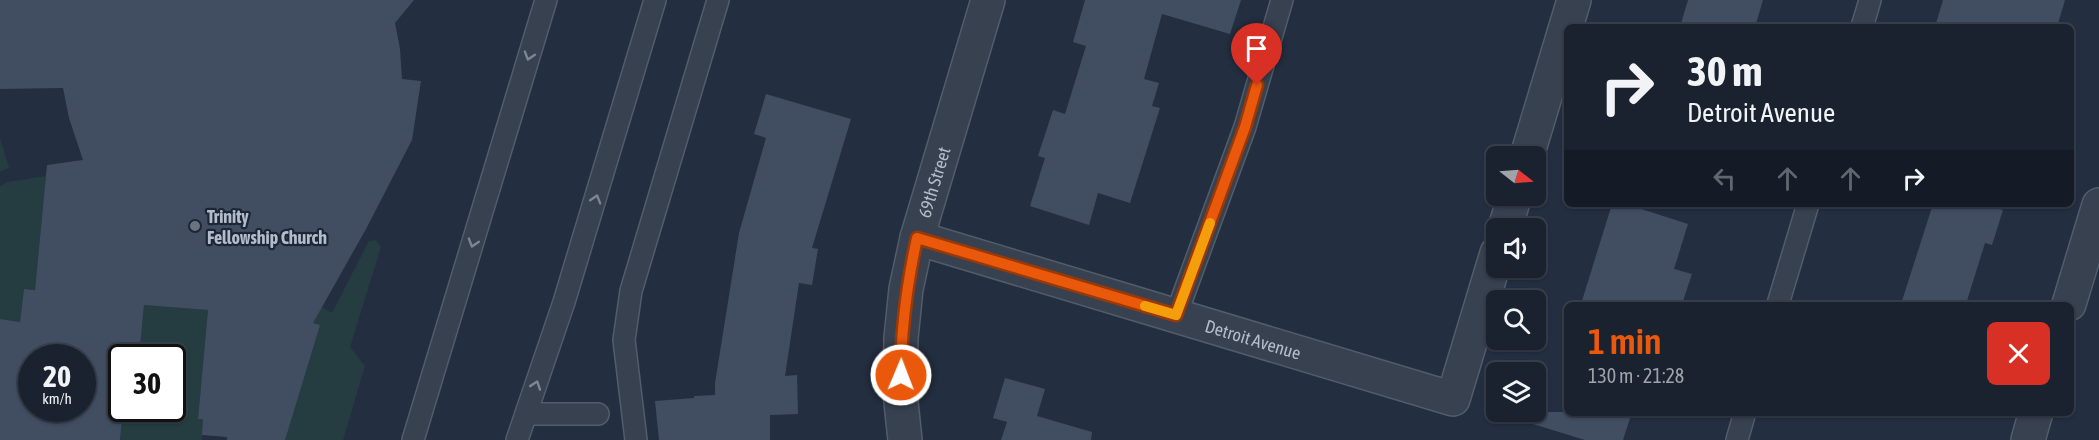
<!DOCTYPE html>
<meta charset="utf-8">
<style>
:root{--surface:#1a2230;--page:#272f3c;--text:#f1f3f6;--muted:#9fa4ab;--line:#383f4c;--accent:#ea580c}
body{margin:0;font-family:"Asap Condensed",sans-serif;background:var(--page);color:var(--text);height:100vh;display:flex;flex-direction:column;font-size:22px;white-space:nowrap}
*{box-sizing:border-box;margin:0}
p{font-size:20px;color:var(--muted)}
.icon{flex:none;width:33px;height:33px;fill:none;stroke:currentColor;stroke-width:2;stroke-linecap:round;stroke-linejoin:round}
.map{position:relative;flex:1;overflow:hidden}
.details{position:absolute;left:1564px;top:302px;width:510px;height:114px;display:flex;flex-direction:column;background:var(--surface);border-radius:9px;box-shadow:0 2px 4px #0004,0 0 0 2px var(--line)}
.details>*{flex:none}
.hud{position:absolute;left:1564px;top:24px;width:510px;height:183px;border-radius:9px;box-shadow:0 2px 4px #0004,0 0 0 2px var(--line);background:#1a2230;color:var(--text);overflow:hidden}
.needle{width:39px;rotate:107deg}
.fabs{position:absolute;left:1486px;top:146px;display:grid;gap:12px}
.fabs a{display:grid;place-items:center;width:60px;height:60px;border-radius:9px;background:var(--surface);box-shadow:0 2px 4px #0004,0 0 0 2px var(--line);font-size:30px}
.speed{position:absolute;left:18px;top:344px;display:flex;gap:12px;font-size:30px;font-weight:700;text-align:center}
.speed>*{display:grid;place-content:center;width:78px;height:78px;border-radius:50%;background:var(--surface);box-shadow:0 2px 4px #0004,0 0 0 2px var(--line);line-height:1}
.speed small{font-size:15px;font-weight:400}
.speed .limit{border:3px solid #111;border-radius:9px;background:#fff;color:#111}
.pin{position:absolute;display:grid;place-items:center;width:51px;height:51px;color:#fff;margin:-62px -26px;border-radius:50% 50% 50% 0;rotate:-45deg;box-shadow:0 0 6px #0007}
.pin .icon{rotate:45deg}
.me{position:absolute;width:66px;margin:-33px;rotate:1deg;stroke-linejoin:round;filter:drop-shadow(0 0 4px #0008)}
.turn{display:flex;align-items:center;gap:21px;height:126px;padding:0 24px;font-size:27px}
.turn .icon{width:78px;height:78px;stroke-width:2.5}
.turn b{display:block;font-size:42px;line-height:51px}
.lanes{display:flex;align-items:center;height:57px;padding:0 24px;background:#0003;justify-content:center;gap:30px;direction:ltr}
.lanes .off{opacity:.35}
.round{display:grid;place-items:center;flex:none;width:63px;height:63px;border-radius:9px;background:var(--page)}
.summary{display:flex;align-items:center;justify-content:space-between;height:102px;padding:0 24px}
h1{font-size:36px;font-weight:600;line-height:45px;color:var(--accent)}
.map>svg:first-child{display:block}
.green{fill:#253d41}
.building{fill:#414e62;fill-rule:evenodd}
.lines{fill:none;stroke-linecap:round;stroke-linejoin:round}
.lane-casing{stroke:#525c6a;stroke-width:24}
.street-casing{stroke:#525c6a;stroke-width:36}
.lane{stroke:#374150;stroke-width:21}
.street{stroke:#374150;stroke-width:33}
.oneway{stroke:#7b8593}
.route-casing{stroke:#983908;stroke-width:15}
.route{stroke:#ea580c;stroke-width:10}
.slow{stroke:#f59e0b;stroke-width:10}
.worship-dot{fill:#6b7280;stroke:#1c2635;stroke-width:2}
.labels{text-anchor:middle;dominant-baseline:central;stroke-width:4.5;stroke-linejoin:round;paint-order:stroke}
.street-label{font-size:18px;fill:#b3bcca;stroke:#1c2635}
.poi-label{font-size:18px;font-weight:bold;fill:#b3bcca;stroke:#1c2635;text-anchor:start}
</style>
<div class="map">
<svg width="2099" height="440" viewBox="0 0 2099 440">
<rect width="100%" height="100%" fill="#232e40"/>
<g class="green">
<polygon points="0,137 9,168 0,172"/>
<polygon points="46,176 35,290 24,289 20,322 0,319 0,186 8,182"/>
<polygon points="376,240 381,247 350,347 365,366 343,440 285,440 310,322 322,307 332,313 369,241"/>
<polygon points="144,305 208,310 198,419 203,419 202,440 120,440 123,408 172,408 172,357 139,357"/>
</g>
<g class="building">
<path d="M0 0H414L395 23 400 49 402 79 421 81 412 140 366 229 313 323 320 325 285 440H227V437L202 435 203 419H198L208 310 144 305 139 357H122L123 408 120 440H0V319L20 322 24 289 35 290 47 165 83 160 69 118 63 88 0 89ZM32 357H82V408H32Z"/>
<polygon points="1085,0 1241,0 1230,34 1162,14 1144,79 1159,83 1152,106 1160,108 1130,203 1098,193 1089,225 1030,206 1045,158 1038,156 1053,110 1065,114 1086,46 1073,42"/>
<polygon points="1688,0 1763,0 1755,27 1680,27"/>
<polygon points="1943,0 2065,0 2057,27 1935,27"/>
<polygon points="766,94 851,119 812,248 818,249 812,285 799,283 785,376 797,375 798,414 770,415 770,440 659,440 655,401 694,398 694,396 715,395 715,383 739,233 766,138 754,134"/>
<polygon points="1612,204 1626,204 1688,224 1674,269 1692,274 1682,304 1581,304"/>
<polygon points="1933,204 1983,204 2003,210 1992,245 1985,243 1966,304 1901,304"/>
<polygon points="1005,378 1045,389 1037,416 1092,432 1091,440 1001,440 1007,422 993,418"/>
<polygon points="1518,412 1632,412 1623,440 1585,440 1517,419"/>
</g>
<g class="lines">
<g class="lane-casing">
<g id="lane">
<polyline points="1862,27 1870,0"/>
<polyline points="1778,304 1808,204"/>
<polyline points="1176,315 1245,127 1282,0"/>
<polyline points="526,414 598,414"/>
<polyline points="413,440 546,0"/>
<polyline points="517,440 564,302 655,0"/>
<polyline points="636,440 624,340 631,291 718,0"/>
<polyline points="1737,440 1745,412"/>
</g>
</g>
<g class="street-casing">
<g id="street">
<polyline points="1527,156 1574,0"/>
<polyline points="1505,228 1515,195"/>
<path id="s1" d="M917 238 1453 399 1497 253"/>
<polyline points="2069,304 2099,205"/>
<path id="s2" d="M905 440 900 393 901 338 906 289 917 238 988 0"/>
<polyline points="2028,440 2036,412"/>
</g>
</g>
<use href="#lane" class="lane"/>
<use href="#street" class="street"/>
</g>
<defs><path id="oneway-chevron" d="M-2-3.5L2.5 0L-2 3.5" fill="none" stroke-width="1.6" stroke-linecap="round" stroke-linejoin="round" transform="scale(1.5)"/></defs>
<g class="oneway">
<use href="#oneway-chevron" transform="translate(529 56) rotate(107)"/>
<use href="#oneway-chevron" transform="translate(596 199) rotate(-73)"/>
<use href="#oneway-chevron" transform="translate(473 243) rotate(107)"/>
<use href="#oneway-chevron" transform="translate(536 385) rotate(-71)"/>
</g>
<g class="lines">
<g class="route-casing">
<path id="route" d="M901 375C901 328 907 284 917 238L1176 315 1245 127 1257 85"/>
</g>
<use href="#route" class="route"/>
<polyline class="slow" points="1145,306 1176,315 1210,223"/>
</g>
<circle class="worship-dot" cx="195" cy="226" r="6"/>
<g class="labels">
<g class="street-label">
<text stroke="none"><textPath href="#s2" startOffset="262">69th Street</textPath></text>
<text stroke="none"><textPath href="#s1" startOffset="351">Detroit Avenue</textPath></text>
</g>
<g class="poi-label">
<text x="207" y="216">Trinity<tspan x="207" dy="21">Fellowship Church</tspan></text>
</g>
</g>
</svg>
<div class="fabs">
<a><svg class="needle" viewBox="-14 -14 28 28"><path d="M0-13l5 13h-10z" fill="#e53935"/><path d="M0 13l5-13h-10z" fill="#9fa4ab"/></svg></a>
<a><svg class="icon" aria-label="sound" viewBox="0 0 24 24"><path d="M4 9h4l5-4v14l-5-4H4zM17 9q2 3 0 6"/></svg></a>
<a><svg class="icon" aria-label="search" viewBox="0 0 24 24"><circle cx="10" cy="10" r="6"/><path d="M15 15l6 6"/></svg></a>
<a><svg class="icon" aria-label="layers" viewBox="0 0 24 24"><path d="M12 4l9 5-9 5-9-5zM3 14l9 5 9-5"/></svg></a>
</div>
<div class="speed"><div>20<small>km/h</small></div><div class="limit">30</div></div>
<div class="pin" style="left:1257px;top:85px;background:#d93025"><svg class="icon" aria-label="arrive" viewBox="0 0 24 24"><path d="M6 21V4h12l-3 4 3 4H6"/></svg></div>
<svg class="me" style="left:901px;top:375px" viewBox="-20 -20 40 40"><circle r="17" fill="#ea580c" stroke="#fff" stroke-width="3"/><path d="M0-11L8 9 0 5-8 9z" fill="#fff"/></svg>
<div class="hud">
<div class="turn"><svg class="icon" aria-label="right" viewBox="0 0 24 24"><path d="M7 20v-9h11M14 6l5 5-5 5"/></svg><div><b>30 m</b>Detroit Avenue</div></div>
<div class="lanes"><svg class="icon off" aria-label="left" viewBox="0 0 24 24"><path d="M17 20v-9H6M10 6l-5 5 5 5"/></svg><svg class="icon off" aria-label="ahead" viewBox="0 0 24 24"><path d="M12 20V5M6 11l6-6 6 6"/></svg><svg class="icon off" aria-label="ahead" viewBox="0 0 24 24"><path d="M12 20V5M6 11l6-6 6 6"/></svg><svg class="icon" aria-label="right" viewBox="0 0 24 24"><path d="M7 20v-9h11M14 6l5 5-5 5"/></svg></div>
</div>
<section class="details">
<div class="summary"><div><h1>1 min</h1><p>130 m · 21:28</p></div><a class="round" style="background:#d93025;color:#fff"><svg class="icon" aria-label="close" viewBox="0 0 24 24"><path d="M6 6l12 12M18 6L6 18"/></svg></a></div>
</section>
</div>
